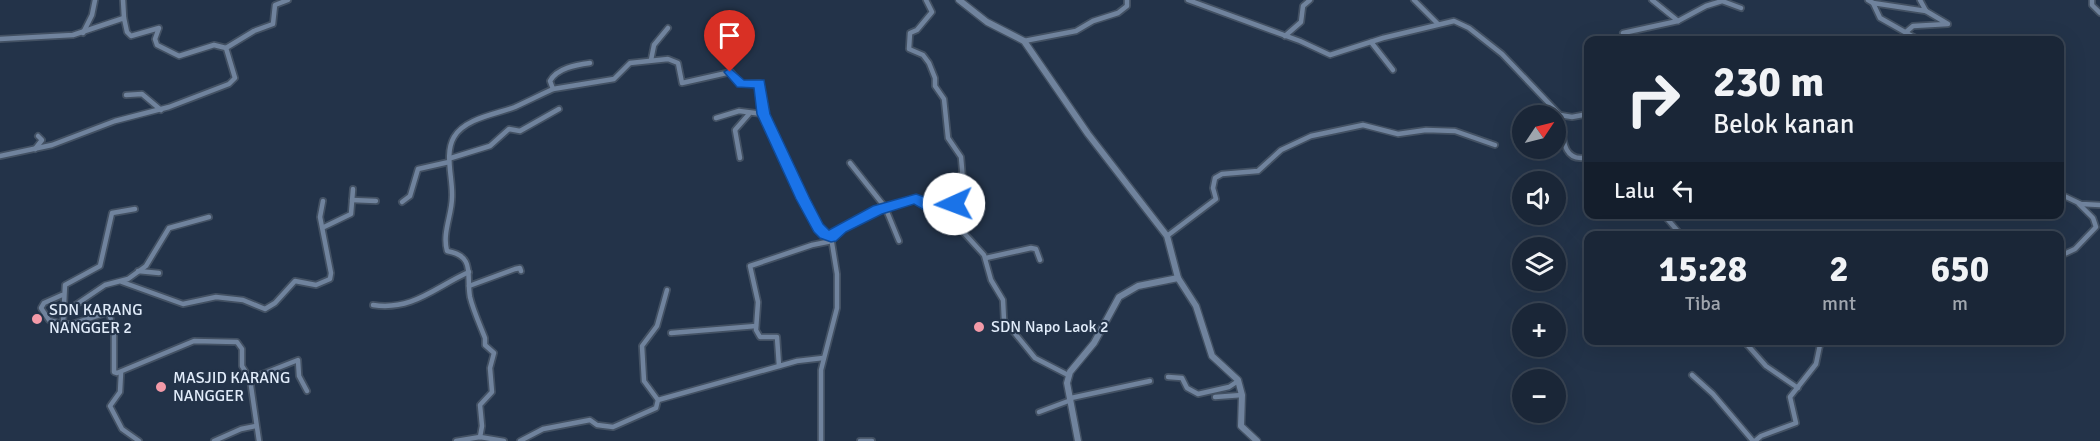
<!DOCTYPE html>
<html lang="id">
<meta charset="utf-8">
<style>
:root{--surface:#1a2637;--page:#232e3f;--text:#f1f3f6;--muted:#9fa5ad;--line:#384352}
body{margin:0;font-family:Signika,sans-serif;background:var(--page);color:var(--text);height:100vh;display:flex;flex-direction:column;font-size:22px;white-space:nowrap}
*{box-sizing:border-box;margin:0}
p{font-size:20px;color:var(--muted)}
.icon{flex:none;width:33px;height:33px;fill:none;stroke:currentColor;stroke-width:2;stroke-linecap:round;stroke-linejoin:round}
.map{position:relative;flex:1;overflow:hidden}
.drawer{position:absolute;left:1584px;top:231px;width:480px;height:114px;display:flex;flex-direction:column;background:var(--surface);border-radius:12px;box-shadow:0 6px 24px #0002,0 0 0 2px var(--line)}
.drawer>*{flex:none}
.guide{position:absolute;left:1584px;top:36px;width:480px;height:183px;border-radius:12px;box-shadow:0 6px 24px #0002,0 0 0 2px var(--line);background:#1a2637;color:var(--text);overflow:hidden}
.needle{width:39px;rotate:55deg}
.tools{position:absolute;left:1512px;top:105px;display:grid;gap:12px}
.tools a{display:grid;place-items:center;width:54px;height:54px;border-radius:50%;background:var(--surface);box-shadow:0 6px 24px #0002,0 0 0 2px var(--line);font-size:30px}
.pin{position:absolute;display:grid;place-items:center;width:51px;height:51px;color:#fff;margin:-62px -26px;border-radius:50% 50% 50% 0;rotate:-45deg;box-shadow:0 0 6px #0007}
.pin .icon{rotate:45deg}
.me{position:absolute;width:66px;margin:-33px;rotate:268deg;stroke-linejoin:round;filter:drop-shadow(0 0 4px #0008)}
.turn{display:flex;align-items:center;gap:21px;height:126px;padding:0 30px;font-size:27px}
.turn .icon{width:78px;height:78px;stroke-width:2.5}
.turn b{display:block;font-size:42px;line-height:51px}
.then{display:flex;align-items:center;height:57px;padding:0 30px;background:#0003;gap:12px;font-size:22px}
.eta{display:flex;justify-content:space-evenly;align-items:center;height:102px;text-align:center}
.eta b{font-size:36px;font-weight:800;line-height:42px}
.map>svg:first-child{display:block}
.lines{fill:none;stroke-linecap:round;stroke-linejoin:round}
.street-casing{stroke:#435163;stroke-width:8}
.secondary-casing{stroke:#435163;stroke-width:9}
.street{stroke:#70839d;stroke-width:4.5}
.secondary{stroke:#70839d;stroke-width:6}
.route{fill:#1a73e8;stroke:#114b97;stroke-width:1.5}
.poi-dot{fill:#f39aa8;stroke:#233349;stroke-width:2}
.labels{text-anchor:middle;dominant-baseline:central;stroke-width:4.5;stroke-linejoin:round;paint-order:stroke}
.poi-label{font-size:16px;fill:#e1ecfa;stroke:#233349;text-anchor:start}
</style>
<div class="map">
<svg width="2100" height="441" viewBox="0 0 2100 441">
<rect width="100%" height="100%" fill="#233349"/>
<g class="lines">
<g class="street-casing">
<g id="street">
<polyline points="123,0 124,18"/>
<polyline points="926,0 932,12 917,30 910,33 909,49 923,55 929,63 935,78 935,86 944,99 948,138 961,157 964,192 950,209"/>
<polyline points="1188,0 1300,41 1330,55 1383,38 1454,21 1469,28 1502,54 1560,115 1572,117 1588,114"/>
<polyline points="1414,0 1438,24"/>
<polyline points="1652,0 1678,21"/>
<polyline points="1868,0 1873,3 1880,18 1919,40"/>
<polyline points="2092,0 2092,5 2100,13"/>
<polyline points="1873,3 1926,11 1920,0"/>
<polyline points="1906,32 1913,26 1948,24 1926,11"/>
<polyline points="83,33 92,15 95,0"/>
<polyline points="1285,36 1301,22 1303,6 1310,0"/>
<polyline points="0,39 73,35 124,18 127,32 131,36 159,28 155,39 157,45 179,56 214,45 226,48"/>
<polyline points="1628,40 1623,33 1678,21 1706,6 1722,1 1741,8"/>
<polyline points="1024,41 1076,31 1093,21 1118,13 1127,6 1127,0"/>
<polyline points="1371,42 1393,70"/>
<polyline points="651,60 654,45 668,28"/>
<polyline points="553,89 614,79 630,63 668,59 678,63 682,83 731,72 741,84 759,83 763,114 818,228 831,237"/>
<polyline points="126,95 142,94 161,110"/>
<path d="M1560 115C1563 134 1561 164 1588 157"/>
<polyline points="716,118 739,111 763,114"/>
<polyline points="35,149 42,140 38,136"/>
<polyline points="0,156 52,145 115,121 169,107 229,84 235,78 226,48 254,31 273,24 275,5 288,0"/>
<polyline points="451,158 490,146 509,129 520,131 559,109"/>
<polyline points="740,158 735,130 749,114"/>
<polyline points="850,163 885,207 899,241"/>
<polyline points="2060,194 2081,204 2100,205"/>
<polyline points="352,200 376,201"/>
<polyline points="402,202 410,196 418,169 449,162"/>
<polyline points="135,209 112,213 100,266 65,285 63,324 72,324 109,312 114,333 114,372 117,373 194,341 237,342 242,349 242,366 250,379 259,441"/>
<polyline points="1663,214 1682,236"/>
<polyline points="324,227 351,214 353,189"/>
<polyline points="1167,236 1216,199 1213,188 1215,178 1222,174 1258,171 1281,150 1311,136 1363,125 1398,134 1426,130 1455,131 1495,145"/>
<polyline points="2060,256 2075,249 2096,227 2093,218 2079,204"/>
<polyline points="986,258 1031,248 1036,249 1040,260"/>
<polyline points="138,271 159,273"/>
<polyline points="122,282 183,304 216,297 243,300 265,309 275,303 295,281 316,285 330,279 331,273 320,217 323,201"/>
<polyline points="469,286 515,269 520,268 521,271"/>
<polyline points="62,295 44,303 41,308 49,320 63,324"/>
<path d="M373 305C413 311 435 287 469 272"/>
<polyline points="65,312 105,285 128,279 146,266 169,228 209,217"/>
<polyline points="671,333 756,326"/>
<polyline points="1743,340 1766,366 1798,388"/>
<polyline points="779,366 777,337 760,337 756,330 758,302 750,266 812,245 832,241"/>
<polyline points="121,373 120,392 110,406 122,429 139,441"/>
<polyline points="1692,375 1713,394 1753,441"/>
<polyline points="1168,377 1182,378 1187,388 1198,394 1229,387 1238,381"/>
<polyline points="250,379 298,360 299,376 307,391"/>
<polyline points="1215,397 1242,395"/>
<polyline points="1071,398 1150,381"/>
<polyline points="658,400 797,361 823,358"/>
<polyline points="1039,412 1071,400"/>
<path d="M480 437 482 426 480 405 492 392 490 368 494 353 485 345V338C480 325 473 310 470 297 466 275 476 256 447 251 442 233 452 215 452 197 453 178 444 154 454 137 465 118 497 114 515 107 528 101 540 95 553 89L550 81C557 68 576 65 590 63"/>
<polyline points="214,441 241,429 256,426"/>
<polyline points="456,441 480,437 504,441"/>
<polyline points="520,441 543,429 590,420 597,425 613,427 656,408 658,400 644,381 642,346 657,326 667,290"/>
<path d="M821 441V370L837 308V274L831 237C856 215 886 205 918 199L924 205 950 209 964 233 984 255 991 280 1003 300 1004 320 1035 358 1068 375"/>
<polyline points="860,441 872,441"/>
<polyline points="1755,441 1761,436 1796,423 1790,397 1816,364 1821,340"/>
</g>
</g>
<g class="secondary-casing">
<g id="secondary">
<polyline points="959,0 987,22 1024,41 1088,134 1167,236 1178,278 1196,306 1212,356 1238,380 1242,395 1241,426 1257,441"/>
<polyline points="1078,441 1067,383 1070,372 1094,343 1119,297 1138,286 1178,278"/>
</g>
</g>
<use href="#street" class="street"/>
<use href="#secondary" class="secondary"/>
</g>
<path class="route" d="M730 68 744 80H764L770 114 810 199 823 224 829 230 873 206 916 194C933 199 936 205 954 199L959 201 961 204 955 213 950 214 924 210 914 204 882 214 846 232 836 241 831 242 820 238 814 232 796 199 757 114 754 88 737 87 724 72Z"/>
<g class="poi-dot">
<circle cx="37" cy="319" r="6"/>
<circle cx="979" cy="327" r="6"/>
<circle cx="161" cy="387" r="6"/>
</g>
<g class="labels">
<g class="poi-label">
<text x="49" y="310">SDN KARANG<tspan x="49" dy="18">NANGGER 2</tspan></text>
<text x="991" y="327">SDN Napo Laok 2</text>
<text x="173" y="378">MASJID KARANG<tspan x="173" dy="18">NANGGER</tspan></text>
</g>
</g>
</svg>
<div class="tools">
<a><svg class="needle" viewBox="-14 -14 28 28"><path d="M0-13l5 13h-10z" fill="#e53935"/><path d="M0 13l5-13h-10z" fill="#9fa5ad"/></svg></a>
<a><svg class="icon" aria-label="sound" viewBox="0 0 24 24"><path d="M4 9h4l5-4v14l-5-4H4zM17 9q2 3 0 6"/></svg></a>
<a><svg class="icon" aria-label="layers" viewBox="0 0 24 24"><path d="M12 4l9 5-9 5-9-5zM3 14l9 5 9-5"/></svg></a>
<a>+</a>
<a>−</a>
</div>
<div class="pin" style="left:730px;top:72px;background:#d93025"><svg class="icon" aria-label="arrive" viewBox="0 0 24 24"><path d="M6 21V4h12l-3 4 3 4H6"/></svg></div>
<svg class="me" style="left:954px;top:204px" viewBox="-20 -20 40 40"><circle r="19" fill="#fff"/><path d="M0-13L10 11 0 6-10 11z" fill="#1a73e8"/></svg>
<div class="guide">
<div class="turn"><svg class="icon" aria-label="right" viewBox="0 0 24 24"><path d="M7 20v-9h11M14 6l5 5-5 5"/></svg><div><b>230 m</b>Belok kanan</div></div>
<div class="then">Lalu<svg class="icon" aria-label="left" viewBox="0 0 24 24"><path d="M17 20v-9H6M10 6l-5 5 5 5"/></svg></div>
</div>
<section class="drawer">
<div class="eta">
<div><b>15:28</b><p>Tiba</p></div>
<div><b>2</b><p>mnt</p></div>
<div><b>650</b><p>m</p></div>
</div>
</section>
</div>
